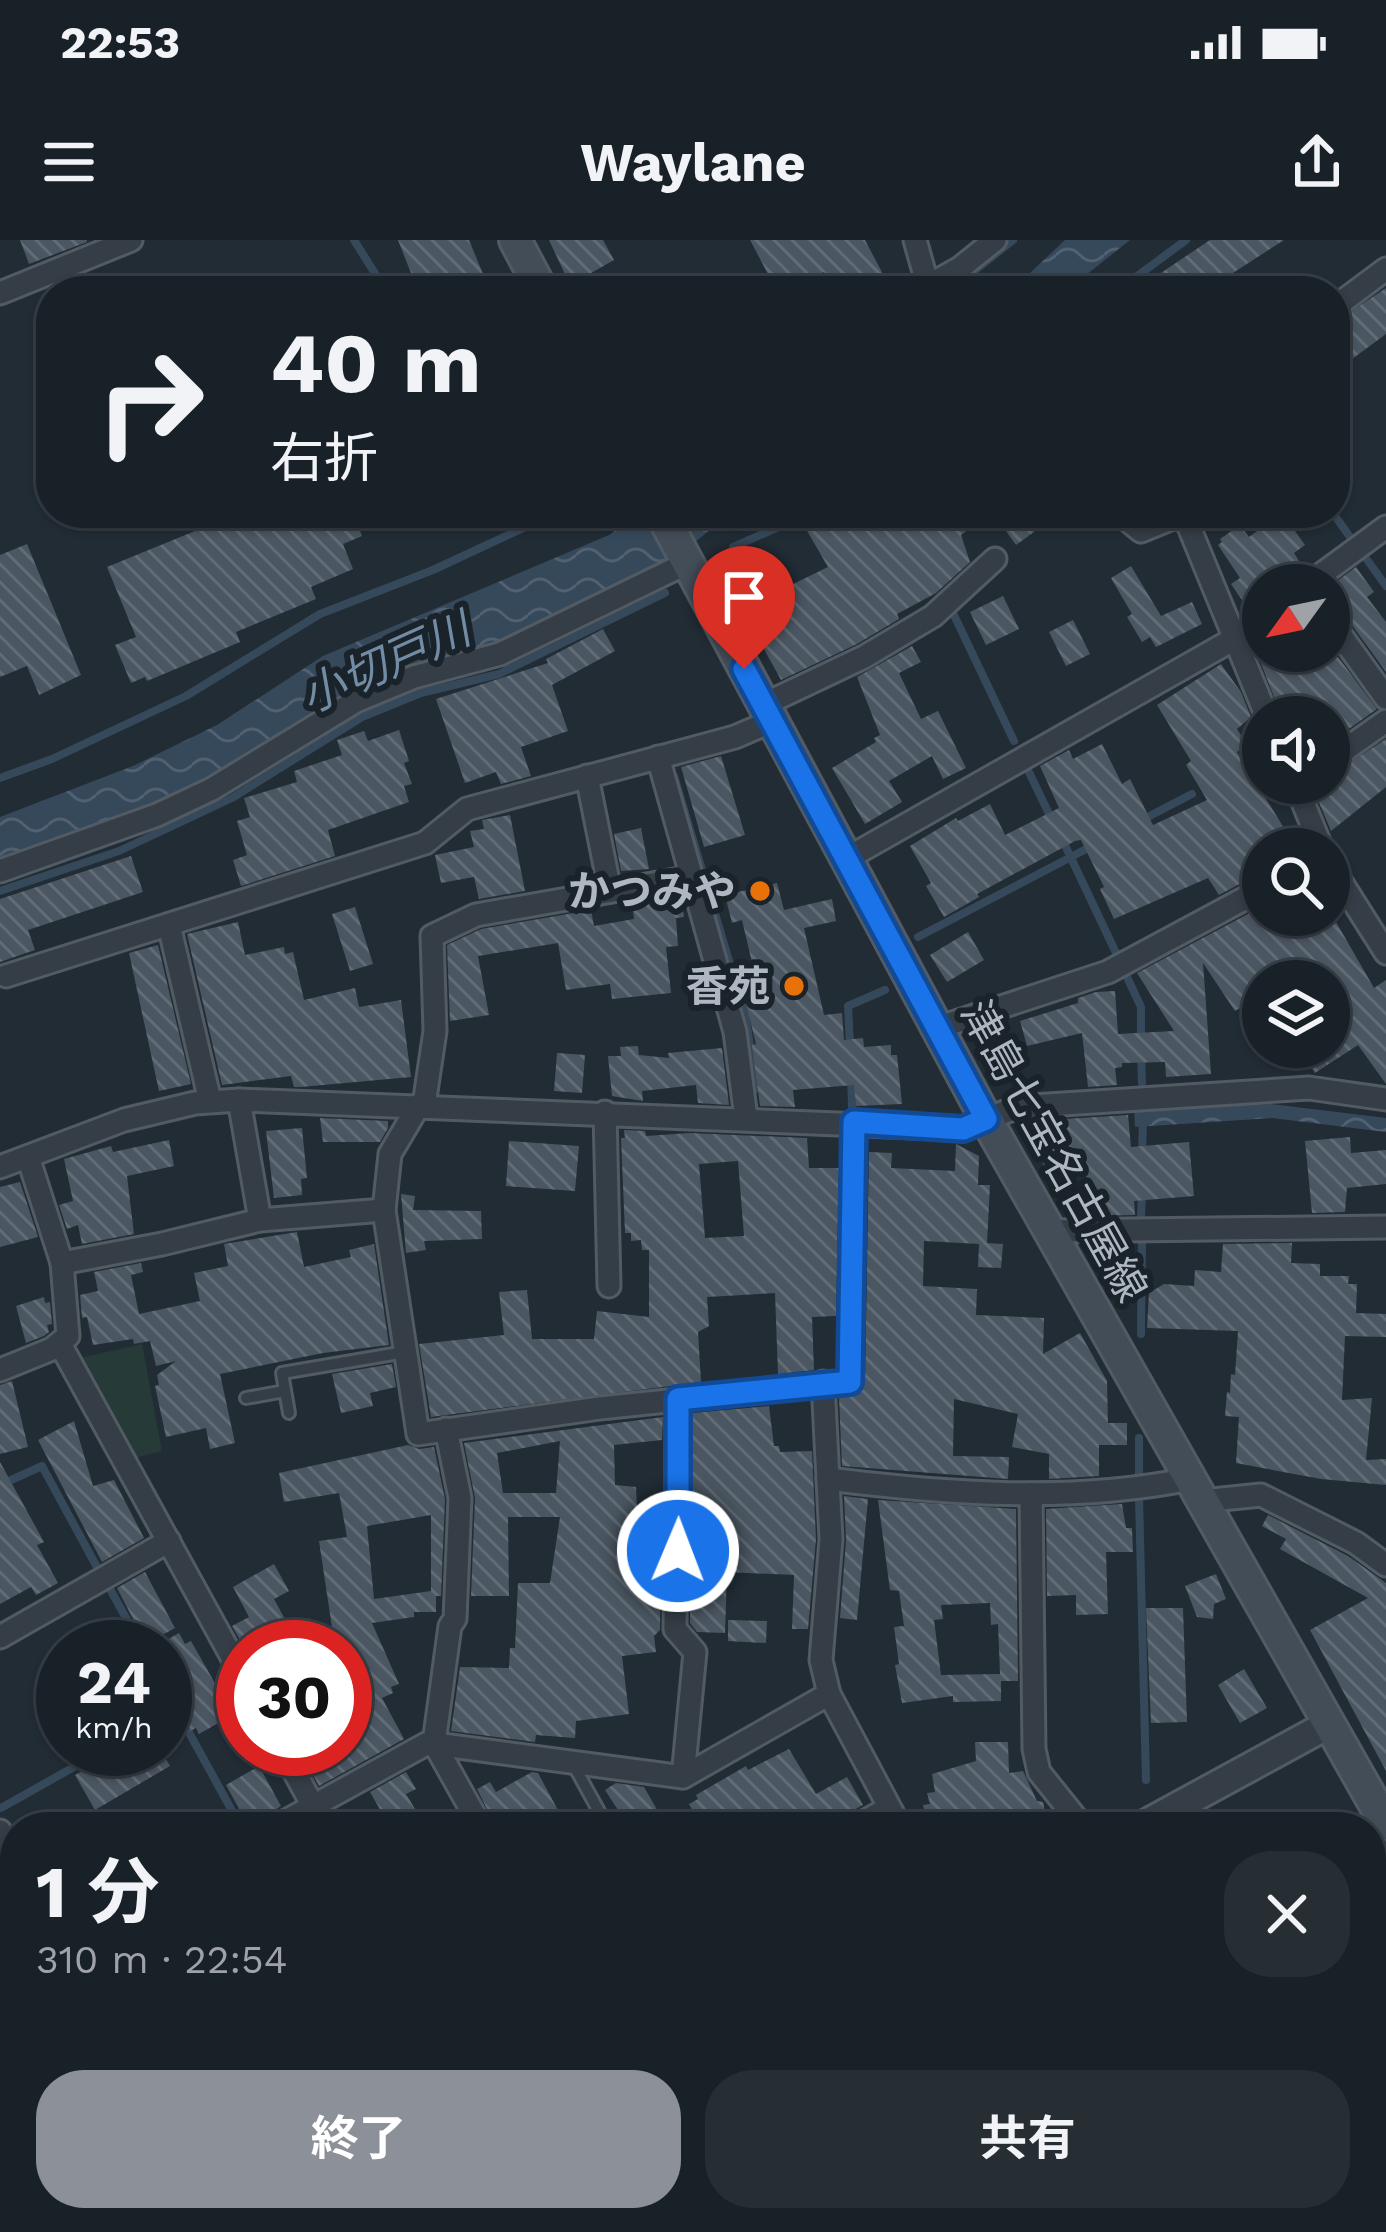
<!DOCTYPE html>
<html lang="ja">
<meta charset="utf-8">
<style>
:root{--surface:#192128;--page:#262e34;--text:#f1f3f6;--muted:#9fa3a8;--line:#373e45;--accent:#8c9099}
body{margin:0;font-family:"Work Sans","Noto Sans JP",sans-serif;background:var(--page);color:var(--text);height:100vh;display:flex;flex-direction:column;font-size:45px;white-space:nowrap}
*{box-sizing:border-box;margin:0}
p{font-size:39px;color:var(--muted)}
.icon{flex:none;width:66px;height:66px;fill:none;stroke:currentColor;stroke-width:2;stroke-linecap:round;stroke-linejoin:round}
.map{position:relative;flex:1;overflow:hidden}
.side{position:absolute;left:0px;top:1572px;width:1386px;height:420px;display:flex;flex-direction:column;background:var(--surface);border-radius:48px 48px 0 0;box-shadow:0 3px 9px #0004,0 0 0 3px var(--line)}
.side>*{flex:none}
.guide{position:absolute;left:36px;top:36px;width:1314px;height:252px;border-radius:48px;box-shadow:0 3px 9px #0004,0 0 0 3px var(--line);background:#192128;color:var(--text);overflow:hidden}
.needle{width:78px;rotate:237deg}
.fabs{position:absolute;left:1242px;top:324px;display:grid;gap:24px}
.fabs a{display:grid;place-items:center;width:108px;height:108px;border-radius:50%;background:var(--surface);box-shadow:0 3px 9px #0004,0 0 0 3px var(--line);font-size:60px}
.speed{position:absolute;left:36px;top:1380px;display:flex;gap:24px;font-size:60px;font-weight:700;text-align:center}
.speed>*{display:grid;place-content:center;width:156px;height:156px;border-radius:50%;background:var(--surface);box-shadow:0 3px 9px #0004,0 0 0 3px var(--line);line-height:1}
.speed small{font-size:30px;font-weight:400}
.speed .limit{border:18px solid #d22;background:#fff;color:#111}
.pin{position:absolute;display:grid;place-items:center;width:102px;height:102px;color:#fff;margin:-123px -51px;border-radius:50% 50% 50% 0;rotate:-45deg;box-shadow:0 0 12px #0007}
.pin .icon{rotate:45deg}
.me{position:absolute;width:132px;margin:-66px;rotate:1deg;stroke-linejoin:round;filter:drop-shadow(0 0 9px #0008)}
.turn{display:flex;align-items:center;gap:42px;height:252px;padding:0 36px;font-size:54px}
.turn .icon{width:156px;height:156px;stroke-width:2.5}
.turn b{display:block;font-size:84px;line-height:102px}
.round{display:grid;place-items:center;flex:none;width:126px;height:126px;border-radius:48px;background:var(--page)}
.head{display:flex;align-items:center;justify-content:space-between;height:204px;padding:0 36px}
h1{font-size:72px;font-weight:700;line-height:90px}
.action{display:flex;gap:24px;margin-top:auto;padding:24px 36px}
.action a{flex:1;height:138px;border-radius:48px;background:var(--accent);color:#fff;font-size:48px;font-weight:700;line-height:138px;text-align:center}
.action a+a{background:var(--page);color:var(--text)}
.status{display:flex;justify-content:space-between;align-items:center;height:84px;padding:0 60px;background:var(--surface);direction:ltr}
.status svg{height:33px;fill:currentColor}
header{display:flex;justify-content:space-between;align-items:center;height:156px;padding:0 36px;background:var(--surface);font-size:54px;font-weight:700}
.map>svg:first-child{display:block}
.park{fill:#263a38}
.water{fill:url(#water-waves)}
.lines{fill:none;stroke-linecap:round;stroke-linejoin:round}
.stream{stroke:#36495b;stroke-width:8}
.building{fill:url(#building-back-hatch);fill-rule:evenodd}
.service-casing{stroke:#525b63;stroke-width:16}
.minor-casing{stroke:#525b63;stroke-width:27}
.tertiary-casing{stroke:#525b63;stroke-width:33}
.secondary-casing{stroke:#525b63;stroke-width:36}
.service{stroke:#353d46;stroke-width:10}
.minor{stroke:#353d46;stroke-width:21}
.tertiary{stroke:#353d46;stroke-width:27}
.secondary{stroke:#434d58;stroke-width:30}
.route-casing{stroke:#114b97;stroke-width:30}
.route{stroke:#1a73e8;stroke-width:21}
.food-dot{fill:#e8710a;stroke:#1a222a;stroke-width:4.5}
.labels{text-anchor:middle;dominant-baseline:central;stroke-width:12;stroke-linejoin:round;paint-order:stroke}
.poi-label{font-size:42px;font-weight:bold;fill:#afb8c2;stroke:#1a222a;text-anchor:end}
.street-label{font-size:42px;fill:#afb8c2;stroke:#1a222a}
.water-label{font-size:45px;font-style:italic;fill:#718ca4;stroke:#1a222a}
</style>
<div class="status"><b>22:53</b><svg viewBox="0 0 49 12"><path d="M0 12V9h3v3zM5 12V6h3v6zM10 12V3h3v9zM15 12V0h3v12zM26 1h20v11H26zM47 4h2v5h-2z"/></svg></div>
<header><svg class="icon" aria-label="menu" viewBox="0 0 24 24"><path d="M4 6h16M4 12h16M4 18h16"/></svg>Waylane<svg class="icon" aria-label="share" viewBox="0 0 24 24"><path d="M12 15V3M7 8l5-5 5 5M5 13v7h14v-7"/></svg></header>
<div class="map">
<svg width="1386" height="1992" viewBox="0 0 1386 1992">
<defs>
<pattern id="water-waves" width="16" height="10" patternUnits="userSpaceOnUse" patternTransform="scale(3)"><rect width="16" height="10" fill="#36495b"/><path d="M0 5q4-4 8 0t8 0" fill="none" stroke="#516171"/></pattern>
<pattern id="building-back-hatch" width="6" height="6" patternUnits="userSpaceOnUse" patternTransform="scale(3)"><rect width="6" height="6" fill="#4a5661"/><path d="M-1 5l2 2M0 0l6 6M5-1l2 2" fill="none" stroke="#626c76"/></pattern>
</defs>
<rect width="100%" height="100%" fill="#212c35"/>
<polygon class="park" points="142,1104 162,1211 135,1218 80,1118"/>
<g class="water">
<polygon points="1065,0 1130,0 1066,51 1011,51"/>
<polygon points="640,273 745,273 710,290 663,327 642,332 502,403 415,424 342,455 230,526 158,564 0,623 0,577 133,526 217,485 323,416 609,295"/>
<polygon points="1271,864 1386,878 1386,892 1272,878 1135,887 1134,869"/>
</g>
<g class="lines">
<g class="stream">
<polyline points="354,0 386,51"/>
<polyline points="949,51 1013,0"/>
<polyline points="1117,51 1186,0"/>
<polyline points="1333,273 1350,297"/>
<polyline points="733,307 811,273"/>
<polyline points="1365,317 1386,346"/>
<polyline points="953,373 1014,501"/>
<polyline points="1025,524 1053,582"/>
<polyline points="674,536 746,778 756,849"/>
<polyline points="0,538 52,519 186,456 320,374 433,330 536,282"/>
<polyline points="1142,580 1192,554"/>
<polyline points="1063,601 1117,715"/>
<polyline points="0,651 119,611 232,558 362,477 421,453 499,434 665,353"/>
<polyline points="918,697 1092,606"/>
<polyline points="1127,737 1141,767 1141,798"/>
<polyline points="850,805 848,766 885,750"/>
<polyline points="1141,813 1142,843"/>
<polyline points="851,837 852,866"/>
<polyline points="1142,916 1143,881"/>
<polyline points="1141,978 1142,955"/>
<polyline points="1141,1094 1142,1001"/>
<polyline points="1139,1198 1139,1242"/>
<polyline points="0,1245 42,1226 98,1329"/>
<polyline points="1139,1257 1146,1540"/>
<polyline points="110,1349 142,1407"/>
<polyline points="186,1487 241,1587"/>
<polyline points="1,1568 106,1509"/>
<polyline points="1371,1947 1386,1975"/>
<polyline points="0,1974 15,1966"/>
<polyline points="762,1992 789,1977"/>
</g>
</g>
<g class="building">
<polygon points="20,0 87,0 87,2 29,24"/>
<polygon points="398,0 469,0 490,51 418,51"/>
<polygon points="549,0 603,0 614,20 570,45"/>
<polygon points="750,0 865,0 892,51 837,51 824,32 790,51 777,51"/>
<polygon points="1210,0 1284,0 1205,51 1134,51"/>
<polygon points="1386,48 1386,94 1348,122 1335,105 1335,82"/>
<polygon points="239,273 280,273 286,287 319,273 353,273 362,296 343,304 353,329 311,347 316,359 236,392 240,402 147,441 145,437 131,443 115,405 136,397 107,327"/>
<polygon points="835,273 991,273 961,295 970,322 936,353 897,374 899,379 857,404 781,440 742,369 828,327 806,289"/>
<polygon points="993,273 1060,273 1016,305"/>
<polygon points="1282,273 1305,305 1294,313 1304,329 1292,345 1263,345 1263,363 1249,370 1231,344 1240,338 1218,305 1222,302 1220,299 1240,285 1249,297"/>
<polygon points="27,304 81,435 39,455 27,426 0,437 0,315"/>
<polygon points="1131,326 1161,376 1192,362 1202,384 1156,407 1150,397 1142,402 1127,377 1132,374 1111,338"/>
<polygon points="1356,327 1374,352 1367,357 1386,382 1386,432 1341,370 1329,364 1329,347"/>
<polygon points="1003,356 1019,389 986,405 970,372"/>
<polygon points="1073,380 1090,414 1066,426 1049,392"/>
<polygon points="603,389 615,411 552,445 568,491 521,507 531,536 501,544 496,532 465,543 436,459 548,423 546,419"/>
<polygon points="1329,405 1377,469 1329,503 1329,477 1282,477 1256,411 1329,411"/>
<polygon points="912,406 921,422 899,433 921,479 938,471 966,528 943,539 932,516 889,541 902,562 865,584 832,528 876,502 874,498 880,495 857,437"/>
<polygon points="1221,424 1241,452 1251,477 1237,489 1247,505 1237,512 1297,609 1263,609 1263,640 1249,639 1219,655 1208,638 1114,679 1100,649 1104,647 1081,600 1075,601 977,654 979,657 944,677 926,646 931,643 910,606 956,578 958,581 990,564 1005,595 1059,568 1040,526 1069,510 1073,519 1102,504 1122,544 1130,539 1153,585 1207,560 1186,525 1191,521 1157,465"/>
<polygon points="399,490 409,521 404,523 412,544 404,546 409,562 328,590 335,616 241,646 233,620 247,615 237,581 250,577 244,558 297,542 294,531 342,515 337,500 364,491 368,501"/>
<polygon points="1386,499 1386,547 1331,591 1312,546 1329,543 1329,536"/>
<polygon points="721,516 745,595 704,607 681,527"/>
<polygon points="510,575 525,651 479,659 474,637 441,643 435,615 474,607 470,591 484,589 482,580"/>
<polygon points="641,588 649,629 621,631 614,594"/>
<polygon points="131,616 143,652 28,690 35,710 0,722 0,659"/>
<polygon points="777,643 784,670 832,659 836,681 804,688 824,775 842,773 844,800 863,798 864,807 891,805 891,815 897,815 902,864 856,866 854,845 793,850 795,867 760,866 752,805 756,804 738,731 753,727 742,680 732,683 725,655"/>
<polygon points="681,654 684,677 676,678 678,706 666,707 671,753 612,759 610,744 566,750 558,703 478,716 489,775 450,781 447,705 481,689 591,670 594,686 634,679 632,663"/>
<polygon points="1263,666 1263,675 1332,675 1374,748 1386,740 1386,844 1358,805 1315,833 1298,807 1329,807 1329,741 1263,741 1263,793 1245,765 1235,771 1203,723 1211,834 1166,837 1165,822 1122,823 1122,827 1115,828 1117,845 1088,847 1082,793 1027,806 1020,781 1078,763 1078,758 1096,752 1115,751 1118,794 1174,791 1137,733"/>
<polygon points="355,667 373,724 350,731 332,674"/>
<polygon points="238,682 245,715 284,707 285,714 293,712 304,760 355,748 359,767 401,760 411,837 301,847 294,847 291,836 222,845 187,694"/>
<polygon points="968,692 984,720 947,742 930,715"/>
<polygon points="158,705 191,844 159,851 129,713"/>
<polygon points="638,806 639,815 669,818 668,813 722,808 729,865 698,863 696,845 642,851 643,861 612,856 608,816 621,816 620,807"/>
<polygon points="557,813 585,815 582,853 554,851"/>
<polygon points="1128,875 1131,907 1189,902 1194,956 1134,961 1135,975 1087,976 1086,920 1045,931 1032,881"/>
<polygon points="320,878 388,881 388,888 380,902 323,902"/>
<polygon points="302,888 307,938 301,939 302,955 274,958 266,891"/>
<path d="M624 890 645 891 646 896 690 893 807 898 809 928H839L836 1076 812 1077 814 1130 778 1134 775 1053 707 1057 709 1086 698 1092 701 1142 431 1177 419 1104 504 1095 499 1052 527 1050 532 1099H594L597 1071 649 1077V1010H642L641 1000 631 1001V993H625L621 898H625ZM738 921 744 996 705 998 699 924Z"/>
<polygon points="1350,897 1351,913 1386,910 1386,944 1347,948 1345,972 1312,973 1305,901"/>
<polygon points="169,900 174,926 127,936 134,994 82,1004 78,985 67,989 59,965 73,961 64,919 111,906 113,912"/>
<polygon points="509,901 579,906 575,951 506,946"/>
<polygon points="956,904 979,916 978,945 990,945 987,1003 1003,1004 1001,1028 978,1027 979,1004 924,1001 923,1046 977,1049 976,1075 1044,1078 1043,1114 1080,1093 1107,1141 1108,1183 1127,1183 1127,1205 1099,1205 1099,1236 1049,1239 1049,1214 1012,1207 1018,1174 954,1159 953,1216 1009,1217 1008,1239 842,1226 839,1158 857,1155 865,1142 869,912 892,913 891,928 955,931"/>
<polygon points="20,942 38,997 0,1007 0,947"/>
<polygon points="401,954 415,956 413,970 481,971 482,999 424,1001 426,1010 406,1013"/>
<polygon points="297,992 304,1027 351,1017 349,1010 374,1004 389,1105 323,1113 220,1134 235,1203 210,1209 206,1188 166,1197 155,1146 159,1145 157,1135 176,1121 156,1126 150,1101 134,1104 133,1099 93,1105 87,1077 82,1078 80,1055 98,1051 94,1032 141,1023 143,1032 131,1035 139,1074 200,1061 194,1033 228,1026 224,1004"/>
<polygon points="1292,1003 1291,1023 1320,1024 1320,1036 1349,1036 1348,1044 1357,1044 1356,1073 1386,1074 1386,1097 1345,1096 1342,1160 1372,1158 1366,1220 1386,1219 1386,1245 1321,1239 1236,1223 1239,1177 1225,1176 1227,1152 1230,1153 1231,1134 1235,1135 1238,1091 1147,1088 1149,1053 1164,1044 1194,1046 1195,1030 1221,1032 1223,1004"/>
<polygon points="44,1057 45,1063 50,1062 52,1084 47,1085 49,1092 44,1096 26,1103 16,1066"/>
<polygon points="392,1124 396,1147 370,1153 373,1166 341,1173 332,1134"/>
<polygon points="12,1141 28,1207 0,1214 0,1145"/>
<polygon points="769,1166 774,1206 779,1206 780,1212 812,1211 816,1299 808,1389 792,1389 794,1335 727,1332 725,1393 697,1392 690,1383 693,1173"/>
<path d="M663 1177 662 1200 614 1205 615 1245 636 1247 640 1319 661 1318 660 1390 654 1396 656 1412 622 1416 629 1474 576 1481 575 1498 536 1495 535 1502 451 1491 460 1427 509 1428 510 1408H515L518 1343H550L560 1277H508L509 1356H471L475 1258 464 1203ZM560 1201 556 1253H503L497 1213Z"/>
<polygon points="74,1181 93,1246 114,1240 144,1298 102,1322 38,1200"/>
<path d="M408 1205 419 1209 434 1207 445 1259 441 1356H436V1372H414V1377L372 1383 399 1444 391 1447 393 1453 382 1458 404 1499 319 1546 306 1522 330 1509H345V1407H335L319 1301 347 1297 339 1253 284 1262 279 1233ZM431 1275V1351L374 1359 367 1286Z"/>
<polygon points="0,1222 44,1302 37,1305 58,1343 36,1355 31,1347 0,1364"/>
<polygon points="844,1256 868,1259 857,1380 840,1378 846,1300"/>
<path d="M878 1260 1016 1269 1018 1441H1001V1461L953 1462V1456L902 1463 895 1425 899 1424 894 1387 904 1386 899 1351 890 1350ZM990 1363 991 1385 998 1384 1000 1434 941 1435 934 1380 943 1379 941 1365Z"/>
<polygon points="1122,1264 1126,1288 1132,1288 1133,1312 1106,1312 1108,1374 1076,1375 1076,1355 1047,1356 1046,1269"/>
<polygon points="1268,1275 1348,1316 1386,1343 1386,1531 1310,1390 1368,1358 1280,1309 1286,1299 1262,1286"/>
<polygon points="274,1324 289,1351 274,1359 300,1407 244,1407 232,1386 249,1377 233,1347"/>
<polygon points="145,1332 175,1388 146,1404 117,1348"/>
<polygon points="1216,1334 1226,1359 1214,1364 1213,1379 1197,1377 1185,1346"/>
<polygon points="1146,1368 1183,1368 1187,1482 1151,1483"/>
<polygon points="728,1380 767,1381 766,1403 728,1401"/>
<polygon points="179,1393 185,1404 191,1401 216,1445 227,1439 234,1449 243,1452 243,1469 199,1494 196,1488 165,1505 165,1401"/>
<polygon points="1244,1429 1267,1468 1240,1483 1218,1445"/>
<polygon points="975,1502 1008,1502 1009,1533 1023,1531 1037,1561 1043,1562 1048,1587 928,1587 923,1565 930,1564 927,1553 935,1552 932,1534 976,1521"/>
<polygon points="136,1509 160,1509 170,1526 95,1570 75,1535 103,1519 107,1525"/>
<polygon points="789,1509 816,1554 847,1537 863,1565 837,1579 833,1587 701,1587 689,1564 698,1559 696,1555 746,1526 748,1530"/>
<polygon points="259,1526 281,1566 249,1587 226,1545"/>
<polygon points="406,1532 416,1549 406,1554 421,1579 406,1587 355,1587 382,1573 370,1552"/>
<polygon points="532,1532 538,1533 567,1587 496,1587 477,1549 490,1542 496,1552"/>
<polygon points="616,1543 644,1547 667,1587 629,1587 605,1550"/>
</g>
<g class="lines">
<g class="service-casing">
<g id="service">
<polyline points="246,1158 285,1151"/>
<polyline points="289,1173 282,1133 405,1112"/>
<polyline points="573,1524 606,1584"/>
<polyline points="316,1564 328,1587"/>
<polyline points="843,1587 887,1563"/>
</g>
</g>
<g class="minor-casing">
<g id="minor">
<polyline points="915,0 928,46 960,28 995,0"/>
<polyline points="0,53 131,0"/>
<polyline points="1335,67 1386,29"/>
<polyline points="1119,273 1141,291 1175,277 1187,282 1267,477"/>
<polyline points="1307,345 1386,287"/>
<polyline points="1329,379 1386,458"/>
<polyline points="763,465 864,417 933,376 995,319"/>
<polyline points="658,517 735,792 746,878"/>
<polyline points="1329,521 1386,481"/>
<polyline points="587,536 610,651"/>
<polyline points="1295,543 1322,609"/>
<polyline points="846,619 1234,399 1263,378"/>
<polyline points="1329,623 1386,713"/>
<polyline points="0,631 157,575 212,549 356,461 414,437 500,414 687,323"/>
<polyline points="169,685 210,861"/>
<polyline points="6,736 425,603 467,569 735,497 772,481"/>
<polyline points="937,788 1108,732 1255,653"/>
<polyline points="239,860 260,980"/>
<polyline points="419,865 390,914 384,970 418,1194 600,1168 850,1142 855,882"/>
<polyline points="424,865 435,791 432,696 476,675 692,637"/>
<polyline points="605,872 609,1046"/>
<polyline points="0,927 124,880 195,863 239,860 963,889 1017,867 1309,848 1386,859"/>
<polyline points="1049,991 1386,987"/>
<polyline points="62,1023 162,1004 260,980 384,970"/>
<polyline points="60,1104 243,1437"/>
<polyline points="0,1130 52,1109 68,1096 62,1023 28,917"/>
<polyline points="823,1142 831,1299 821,1420 829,1454 900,1587"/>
<polyline points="678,1159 675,1389 695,1412 683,1537"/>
<polyline points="446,1189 460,1258 455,1379 450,1386 434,1503 481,1587"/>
<path d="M828 1239C949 1254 1070 1263 1190 1239"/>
<polyline points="1031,1254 1034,1509 1039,1532 1083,1587"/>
<polyline points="1202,1261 1261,1255 1356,1303 1386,1325"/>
<polyline points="0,1397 169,1301"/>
<polyline points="282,1509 313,1566"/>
<polyline points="275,1587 428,1503 683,1537 829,1454"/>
<polyline points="0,1591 15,1618"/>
<polyline points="0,1739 15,1730"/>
<polyline points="1371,1854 1386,1846"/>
<polyline points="213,1977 221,1992"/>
<polyline points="697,1977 706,1992"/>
<polyline points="1129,1992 1155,1977"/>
</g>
</g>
<g class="tertiary-casing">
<g id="tertiary">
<polyline points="1140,1587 1329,1484"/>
<polyline points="403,1992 430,1977"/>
</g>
</g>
<g class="secondary-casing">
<g id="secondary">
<polyline points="515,0 542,51"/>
<polyline points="661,273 986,879 1386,1584"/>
</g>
</g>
<use href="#service" class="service"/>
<use href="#minor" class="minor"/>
<use href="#tertiary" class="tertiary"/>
<use href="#secondary" class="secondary"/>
</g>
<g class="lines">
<g class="route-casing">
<polyline id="route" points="678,1311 678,1159 850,1142 854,882 963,889 986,879 744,429"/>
</g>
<use href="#route" class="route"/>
</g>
<g class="food-dot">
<circle cx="760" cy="651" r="12"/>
<circle cx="794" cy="746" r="12"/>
</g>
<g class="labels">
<g class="poi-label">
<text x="736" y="651">かつみや</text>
<text x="770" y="746">香苑</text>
</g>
<g class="street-label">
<text transform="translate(1054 911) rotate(61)">津島七宝名古屋線</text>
</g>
<g class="water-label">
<text transform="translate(385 423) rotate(-24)">小切戸川</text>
</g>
</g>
</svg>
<div class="fabs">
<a><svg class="needle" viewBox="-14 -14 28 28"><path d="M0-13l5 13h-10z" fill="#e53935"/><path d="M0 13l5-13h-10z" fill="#9fa3a8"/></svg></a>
<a><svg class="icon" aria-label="sound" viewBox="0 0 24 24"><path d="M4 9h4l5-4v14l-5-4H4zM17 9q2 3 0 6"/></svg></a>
<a><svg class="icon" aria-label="search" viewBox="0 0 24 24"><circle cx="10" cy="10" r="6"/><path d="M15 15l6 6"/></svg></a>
<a><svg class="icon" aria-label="layers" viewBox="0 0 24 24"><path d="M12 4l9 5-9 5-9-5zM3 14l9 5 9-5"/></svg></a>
</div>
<div class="speed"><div>24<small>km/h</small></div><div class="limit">30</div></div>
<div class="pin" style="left:744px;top:429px;background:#d93025"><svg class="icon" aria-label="arrive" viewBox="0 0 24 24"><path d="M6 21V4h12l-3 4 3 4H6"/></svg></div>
<svg class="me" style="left:678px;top:1311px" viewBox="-20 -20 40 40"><circle r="17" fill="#1a73e8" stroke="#fff" stroke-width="3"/><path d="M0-11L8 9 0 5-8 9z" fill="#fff"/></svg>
<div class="guide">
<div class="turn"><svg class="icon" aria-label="right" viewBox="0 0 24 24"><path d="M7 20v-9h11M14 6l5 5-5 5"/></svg><div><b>40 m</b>右折</div></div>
</div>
<section class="side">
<div class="head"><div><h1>1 分</h1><p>310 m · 22:54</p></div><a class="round"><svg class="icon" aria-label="close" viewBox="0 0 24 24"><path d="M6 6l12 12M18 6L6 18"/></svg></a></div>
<div class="action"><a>終了</a><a>共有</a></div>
</section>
</div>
